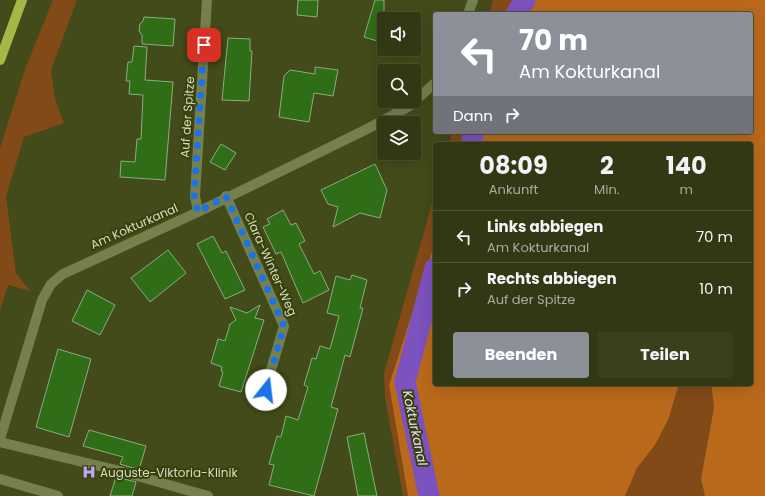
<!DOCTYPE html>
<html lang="de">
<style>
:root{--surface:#323813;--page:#3a3f1c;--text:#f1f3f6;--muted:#a8aca0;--line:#4d5233;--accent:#8c9099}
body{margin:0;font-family:Poppins,sans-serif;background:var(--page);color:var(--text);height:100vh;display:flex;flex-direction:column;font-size:15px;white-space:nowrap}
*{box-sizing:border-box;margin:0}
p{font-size:13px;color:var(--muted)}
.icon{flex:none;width:22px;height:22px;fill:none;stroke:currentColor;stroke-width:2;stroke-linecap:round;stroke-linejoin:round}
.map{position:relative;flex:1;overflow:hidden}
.panel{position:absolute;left:433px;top:142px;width:320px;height:244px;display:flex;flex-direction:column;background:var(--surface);border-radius:4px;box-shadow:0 4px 16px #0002,0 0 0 1px var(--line)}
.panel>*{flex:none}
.top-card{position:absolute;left:433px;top:12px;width:320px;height:122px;border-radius:4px;box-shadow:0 4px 16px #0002,0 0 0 1px var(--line);background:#8c9099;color:#fff;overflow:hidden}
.fabs{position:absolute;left:377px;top:12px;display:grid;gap:8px}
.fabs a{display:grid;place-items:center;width:44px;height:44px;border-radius:4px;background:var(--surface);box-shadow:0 4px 16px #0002,0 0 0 1px var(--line);font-size:20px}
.pin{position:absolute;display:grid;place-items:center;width:34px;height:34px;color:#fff;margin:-17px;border-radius:8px;box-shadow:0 2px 6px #0006}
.me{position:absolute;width:44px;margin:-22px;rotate:16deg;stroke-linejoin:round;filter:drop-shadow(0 0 3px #0008)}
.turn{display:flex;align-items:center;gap:14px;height:84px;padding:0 20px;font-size:18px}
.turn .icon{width:52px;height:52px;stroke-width:2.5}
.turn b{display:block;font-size:28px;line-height:34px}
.then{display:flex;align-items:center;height:38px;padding:0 20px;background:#0003;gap:8px;font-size:15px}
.eta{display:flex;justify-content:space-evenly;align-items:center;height:68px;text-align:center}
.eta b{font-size:24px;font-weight:700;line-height:28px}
.button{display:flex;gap:8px;margin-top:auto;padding:8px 20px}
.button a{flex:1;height:46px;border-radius:4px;background:var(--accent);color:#fff;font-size:16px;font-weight:700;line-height:46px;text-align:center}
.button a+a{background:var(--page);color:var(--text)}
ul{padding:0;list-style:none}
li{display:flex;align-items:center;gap:12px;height:52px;padding:0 20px;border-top:1px solid var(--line)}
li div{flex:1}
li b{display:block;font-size:15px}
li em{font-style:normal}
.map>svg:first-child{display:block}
.green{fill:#824a17}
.forest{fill:#ba691b}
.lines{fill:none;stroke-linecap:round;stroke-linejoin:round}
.canal{stroke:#7c52bf;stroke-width:21}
.building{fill:#306d17;stroke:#8bad81}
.minor{stroke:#76804c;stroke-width:10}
.major{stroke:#a4b845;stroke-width:10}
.route{stroke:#1a73e8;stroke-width:7;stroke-dasharray:0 12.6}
.labels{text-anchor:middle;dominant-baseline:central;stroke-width:4;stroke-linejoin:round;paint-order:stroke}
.street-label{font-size:12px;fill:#d5dcc1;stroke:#38410c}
.poi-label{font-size:12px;fill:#d5dcc1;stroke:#38410c;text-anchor:start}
.water-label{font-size:13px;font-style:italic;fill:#e4dcf8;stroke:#38410c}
</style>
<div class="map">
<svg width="765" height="496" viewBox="0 0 765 496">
<rect width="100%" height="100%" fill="#424b19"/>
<g class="green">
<polygon points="53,0 77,0 51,70 55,99 64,123 24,137 6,197 16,273 30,291 8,285 0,311 0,148 25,69"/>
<polygon points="493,0 519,0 511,14 489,14"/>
<polygon points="452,132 470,132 466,144 449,144"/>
<polygon points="435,193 435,242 389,385 408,496 403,496 385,397 384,373"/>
<polygon points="679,384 711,384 714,407 701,479 705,496 625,496 637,468 655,445"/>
</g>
<g class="forest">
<polygon points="520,0 765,0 765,496 705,496 701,479 714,407 711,384 751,384 751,144 466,144 470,132 751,132 751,14 511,14"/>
<polygon points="435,242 435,384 679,384 668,420 655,445 637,468 625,496 408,496 389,385"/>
</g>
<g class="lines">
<g class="canal">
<polyline points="516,14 525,0"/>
<polyline points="471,144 474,132"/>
<polyline points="429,496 405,382 435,268"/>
</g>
</g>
<g class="building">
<polygon points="298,0 318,0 317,17 297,15"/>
<polygon points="375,0 384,0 384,43 364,37"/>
<polygon points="144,17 175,19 173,46 142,44 142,35 139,31 140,24 143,21"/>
<polygon points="228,38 250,39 250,51 252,51 249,101 222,100"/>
<polygon points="134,46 147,47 145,80 173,82 165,180 120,177 121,161 135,162 137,139 141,139 143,95 129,94 130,81 126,81 128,62 132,62"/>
<polygon points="315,67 338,70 333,96 314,93 309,122 279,117 284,76 290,70 315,74"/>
<polygon points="221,144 236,153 225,170 210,162"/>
<polygon points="375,164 387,190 380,218 360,213 333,227 338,207 328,204 321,190"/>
<polygon points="283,210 291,225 296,223 305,241 299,244 314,274 320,271 329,290 303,303 281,252 276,254 263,227 270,224 267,219"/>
<polygon points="213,236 222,253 226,251 245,290 225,299 197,244"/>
<polygon points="168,250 186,273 150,302 131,278"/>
<polygon points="352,275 367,280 360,308 363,308 350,357 345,355 331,407 338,409 314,496 269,485 274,465 269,464 277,436 281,437 286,416 298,420 308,387 304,385 312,358 316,359 320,346 330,349 339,316 327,313 336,276 350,280"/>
<polygon points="87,290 115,305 100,335 72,321"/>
<polygon points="260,305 255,318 264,320 241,392 219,386 223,372 221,371 222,367 211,363 218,339 225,341 230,324 236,320 230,307 247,313"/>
<polygon points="58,349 91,359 69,437 36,427"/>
<polygon points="89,430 146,446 139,470 120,464 123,457 83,446"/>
<polygon points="364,433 367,448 377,496 358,496 347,437"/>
<polygon points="116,477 136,482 132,496 110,496"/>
</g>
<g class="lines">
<g class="minor">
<polyline points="468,14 473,0"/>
<polyline points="226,196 284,326 265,390"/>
<polyline points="198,212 195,196 207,0"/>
<polyline points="0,439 42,300 51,284 63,274 198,212 367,129 408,107 435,83"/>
<polyline points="0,442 116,470 208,496"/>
<polyline points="0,479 58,496"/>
</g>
<polyline class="major" points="0,60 22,0"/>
</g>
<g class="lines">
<polyline class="route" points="204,45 194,196 198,212 226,196 284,326 266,390"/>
</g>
<defs>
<g id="hospital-bare" transform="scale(1.08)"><path d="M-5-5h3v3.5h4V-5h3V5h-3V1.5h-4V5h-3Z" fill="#c0a8f3" stroke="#38410c" stroke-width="2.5" paint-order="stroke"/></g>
</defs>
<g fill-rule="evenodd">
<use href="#hospital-bare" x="89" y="472"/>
</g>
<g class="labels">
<g class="street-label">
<text transform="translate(187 117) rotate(-86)">Auf der Spitze</text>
<text transform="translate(134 226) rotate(-24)">Am Kokturkanal</text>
<text transform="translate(271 264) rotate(66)">Clara-Winter-Weg</text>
</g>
<g class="poi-label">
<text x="100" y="472">Auguste-Viktoria-Klinik</text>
</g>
<g class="water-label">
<text transform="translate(415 428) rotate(78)">Kokturkanal</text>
</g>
</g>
</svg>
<div class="fabs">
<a><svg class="icon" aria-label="sound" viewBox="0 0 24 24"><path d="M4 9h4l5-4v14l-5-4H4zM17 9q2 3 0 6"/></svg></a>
<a><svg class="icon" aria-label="search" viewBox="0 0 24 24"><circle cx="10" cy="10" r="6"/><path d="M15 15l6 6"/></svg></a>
<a><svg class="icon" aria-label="layers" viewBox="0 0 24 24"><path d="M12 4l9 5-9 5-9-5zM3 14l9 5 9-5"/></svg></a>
</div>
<div class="pin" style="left:204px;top:45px;background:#d93025"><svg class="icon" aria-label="arrive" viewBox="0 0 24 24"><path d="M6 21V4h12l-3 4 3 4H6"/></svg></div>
<svg class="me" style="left:266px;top:390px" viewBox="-20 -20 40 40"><circle r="19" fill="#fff"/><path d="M0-13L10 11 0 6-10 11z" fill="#1a73e8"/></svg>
<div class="top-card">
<div class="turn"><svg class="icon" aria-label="left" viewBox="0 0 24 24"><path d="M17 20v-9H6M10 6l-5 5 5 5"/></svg><div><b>70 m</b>Am Kokturkanal</div></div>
<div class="then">Dann<svg class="icon" aria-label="right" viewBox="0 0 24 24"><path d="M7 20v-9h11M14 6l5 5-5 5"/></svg></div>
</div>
<section class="panel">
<div class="eta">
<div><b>08:09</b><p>Ankunft</p></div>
<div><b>2</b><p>Min.</p></div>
<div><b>140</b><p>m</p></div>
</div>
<ul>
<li><svg class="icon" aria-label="left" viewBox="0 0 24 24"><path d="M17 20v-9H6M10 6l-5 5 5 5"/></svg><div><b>Links abbiegen</b><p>Am Kokturkanal</p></div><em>70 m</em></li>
<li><svg class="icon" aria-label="right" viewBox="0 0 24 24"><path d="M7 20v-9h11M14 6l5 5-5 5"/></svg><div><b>Rechts abbiegen</b><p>Auf der Spitze</p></div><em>10 m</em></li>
</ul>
<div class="button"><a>Beenden</a><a>Teilen</a></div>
</section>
</div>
